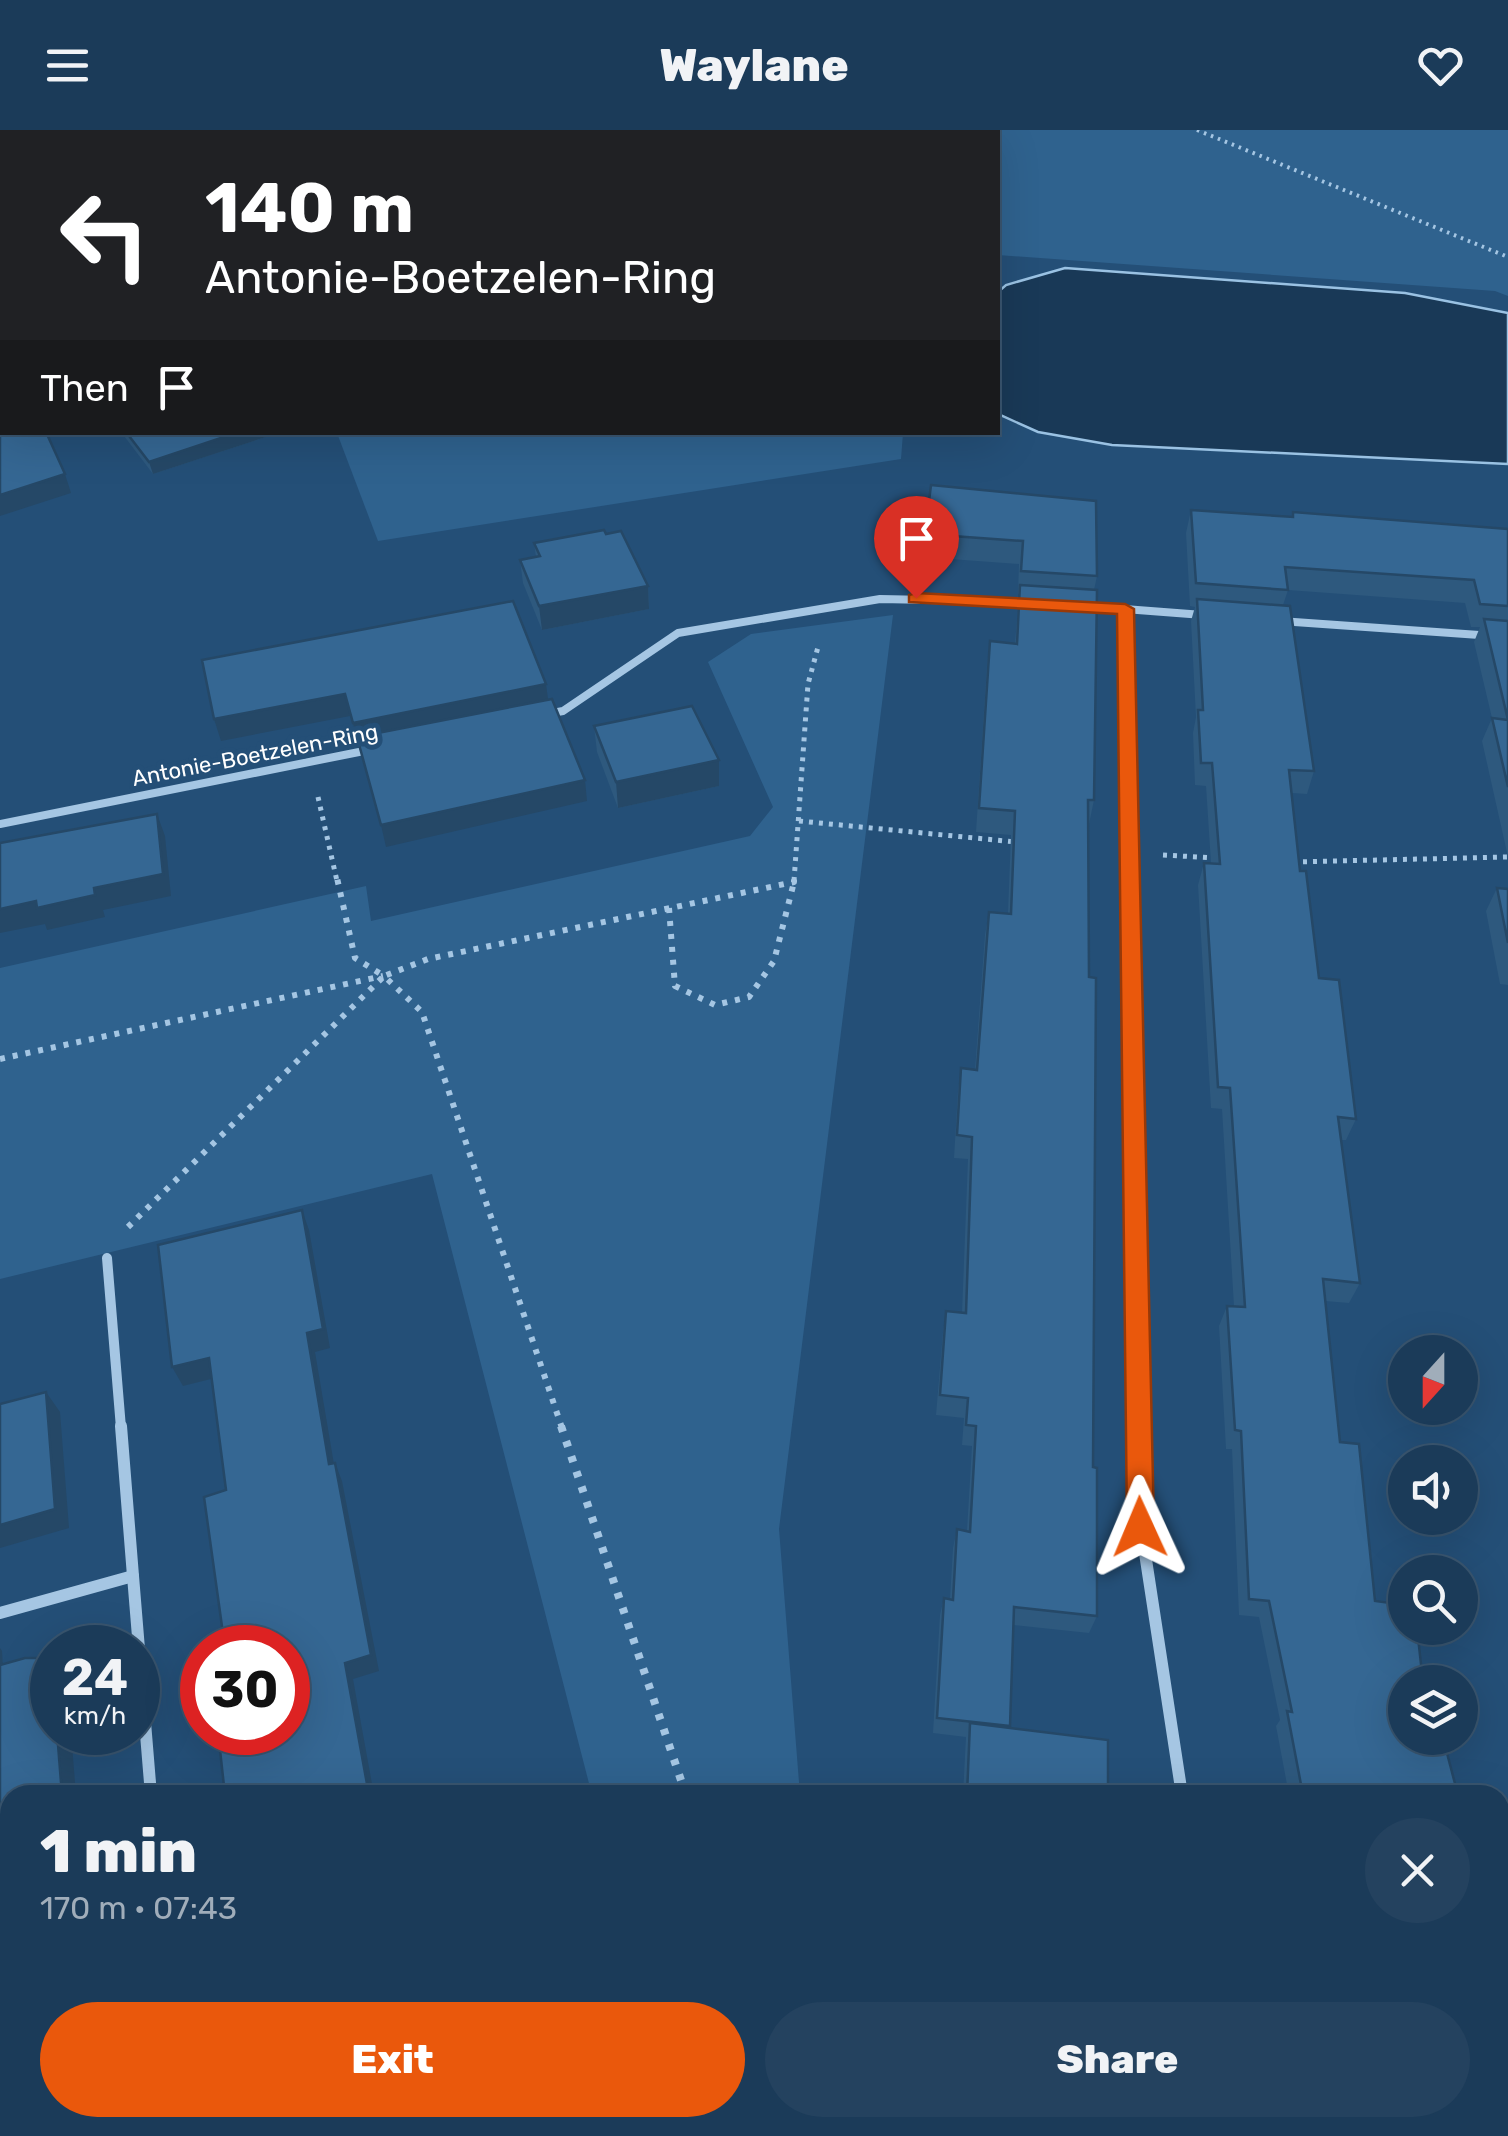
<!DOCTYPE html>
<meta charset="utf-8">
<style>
:root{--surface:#1b3b59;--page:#24425f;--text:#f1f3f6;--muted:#a0adba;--line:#39556f;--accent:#ea580c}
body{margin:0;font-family:Rubik,sans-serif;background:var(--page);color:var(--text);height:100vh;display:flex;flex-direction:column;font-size:38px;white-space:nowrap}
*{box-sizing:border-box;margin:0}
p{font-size:32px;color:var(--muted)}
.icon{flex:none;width:55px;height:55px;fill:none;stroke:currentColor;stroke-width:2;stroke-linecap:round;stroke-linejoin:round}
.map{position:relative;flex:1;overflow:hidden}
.sheet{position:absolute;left:0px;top:1655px;width:1510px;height:352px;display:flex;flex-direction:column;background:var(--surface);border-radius:30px 30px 0 0;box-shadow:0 10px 40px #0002,0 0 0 2px var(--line)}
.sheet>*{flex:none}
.guide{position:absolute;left:0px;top:0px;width:1000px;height:305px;box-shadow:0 10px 40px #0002,0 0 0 2px var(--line);background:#202124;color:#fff;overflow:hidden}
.needle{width:65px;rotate:201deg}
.tools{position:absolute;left:1388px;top:1205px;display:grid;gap:20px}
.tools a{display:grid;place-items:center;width:90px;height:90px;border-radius:50%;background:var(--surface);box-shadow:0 10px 40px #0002,0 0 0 2px var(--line);font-size:50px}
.speed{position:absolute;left:30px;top:1495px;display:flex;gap:20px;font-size:50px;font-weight:700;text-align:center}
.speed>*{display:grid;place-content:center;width:130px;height:130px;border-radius:50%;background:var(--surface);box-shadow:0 10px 40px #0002,0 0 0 2px var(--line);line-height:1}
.speed small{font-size:25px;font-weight:400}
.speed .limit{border:15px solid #d22;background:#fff;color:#111}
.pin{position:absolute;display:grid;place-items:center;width:85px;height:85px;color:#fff;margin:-102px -42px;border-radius:50% 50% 50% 0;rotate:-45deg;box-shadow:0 0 10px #0007}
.pin .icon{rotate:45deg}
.me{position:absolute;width:110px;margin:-55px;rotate:359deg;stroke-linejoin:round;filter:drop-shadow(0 0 8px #0008)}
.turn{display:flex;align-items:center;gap:35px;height:210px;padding:0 40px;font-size:45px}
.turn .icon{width:130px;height:130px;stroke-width:2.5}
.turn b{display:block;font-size:70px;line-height:85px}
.then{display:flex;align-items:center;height:95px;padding:0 40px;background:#0003;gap:20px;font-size:38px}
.round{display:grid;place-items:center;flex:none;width:105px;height:105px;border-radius:52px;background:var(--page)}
.headline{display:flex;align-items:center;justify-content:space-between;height:170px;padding:0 40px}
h1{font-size:60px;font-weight:800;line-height:75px}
.cta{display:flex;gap:20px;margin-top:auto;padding:20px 40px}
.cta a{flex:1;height:115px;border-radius:60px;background:var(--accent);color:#fff;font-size:40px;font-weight:800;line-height:115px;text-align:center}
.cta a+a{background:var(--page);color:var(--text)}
header{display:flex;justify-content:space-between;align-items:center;height:130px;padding:0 40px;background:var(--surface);font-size:45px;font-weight:800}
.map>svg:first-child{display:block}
.green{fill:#2f628e}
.water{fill:#193957;stroke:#9ac2e3;stroke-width:2.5}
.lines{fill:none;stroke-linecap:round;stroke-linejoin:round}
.path-far3{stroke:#a5c6e3;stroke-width:4;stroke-dasharray:2.5 5;stroke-linecap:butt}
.path-far2{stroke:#a5c6e3;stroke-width:5;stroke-dasharray:4 6;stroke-linecap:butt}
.path-far1{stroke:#a5c6e3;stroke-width:6;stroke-dasharray:5 8;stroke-linecap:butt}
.path{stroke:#a5c6e3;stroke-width:8;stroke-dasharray:6 10;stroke-linecap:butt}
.lane{stroke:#a5c6e3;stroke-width:5}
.street-far3{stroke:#a5c6e3;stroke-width:6}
.street-far2{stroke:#a5c6e3;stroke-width:8}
.street-far1{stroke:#a5c6e3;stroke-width:10}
.street{stroke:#a5c6e3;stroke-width:12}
.wall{fill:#2e597e}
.shaded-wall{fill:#254867}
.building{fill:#356793;stroke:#254867;stroke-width:2.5}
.route{fill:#ea580c;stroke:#983908;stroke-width:2.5}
.labels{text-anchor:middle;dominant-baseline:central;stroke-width:10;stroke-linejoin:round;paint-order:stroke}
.far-street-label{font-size:22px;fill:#fff;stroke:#244f77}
</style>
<header><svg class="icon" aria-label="menu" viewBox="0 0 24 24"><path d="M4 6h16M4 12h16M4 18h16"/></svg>Waylane<svg class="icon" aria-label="heart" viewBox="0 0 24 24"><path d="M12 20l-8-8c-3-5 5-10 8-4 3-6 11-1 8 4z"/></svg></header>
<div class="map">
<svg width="1508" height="2006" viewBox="0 0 1508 2006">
<rect width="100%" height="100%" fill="#244f77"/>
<g class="green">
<polygon points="973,0 1508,0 1508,166 1495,161 998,125 998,2 965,2"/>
<polygon points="337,303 337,302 903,303 901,329 378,411"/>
<polygon points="893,485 779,1399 800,1665 592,1665 432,1044 0,1149 0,838 366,756 371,791 750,706 773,677 708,532 751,504"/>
<polygon points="678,1998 847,1998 849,2006 680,2006"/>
</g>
<polygon class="water" points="1065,138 1405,163 1508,183 1508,334 1112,315 1038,302 998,284 998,162 1006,155"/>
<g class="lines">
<polyline class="path-far3" points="1197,0 1508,127"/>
<g class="path-far2">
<polyline points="318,667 337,751"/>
<polyline points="799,691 1016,712"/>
<polyline points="1163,725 1216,728"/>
<polyline points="1293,732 1508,727"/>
<polyline points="794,751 808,554 818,517"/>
</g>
<g class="path-far1">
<polyline points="669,778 675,856 715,875 749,867 774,831 794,752"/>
<polyline points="0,929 383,846"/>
<polyline points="128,1097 384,846 355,828 337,748"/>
<polyline points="562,1298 422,882 384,846 428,829 794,752 794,748"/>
</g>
<g class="path">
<polyline points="561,1296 686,1665"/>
<polyline points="1500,1863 1508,1865"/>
<polyline points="758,1998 758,2006"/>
</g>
<polyline class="lane" points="857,2 865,0"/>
<polyline class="street-far3" points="950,2 958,0"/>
<g class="street-far2">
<polyline points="1085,476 1203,485"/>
<polyline points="1125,479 1130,751"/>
<polyline points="1280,491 1508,507"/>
<polyline points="547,584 563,581 678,503 880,469 1028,472"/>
<polyline points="0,694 369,620"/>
</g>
<g class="street-far1">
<polyline points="1130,748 1139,1298"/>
<polyline points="107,1128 121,1298"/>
</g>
<g class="street">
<polyline points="121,1296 133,1446"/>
<polyline points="1139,1296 1141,1397 1182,1665"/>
<polyline points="0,1483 133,1446 151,1665"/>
<polyline points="179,1998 180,2006"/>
<polyline points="1256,1998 1258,2006"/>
</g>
</g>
<g class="wall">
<polygon points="121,302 281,302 153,344"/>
<polygon points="931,355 1097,446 1094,460 1094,670 1089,694 1088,694 1093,1337 1097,1486 1089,1503 1013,1495 1010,1598 1108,1665 963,1665 966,1607 933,1603 940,1485 944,1468 950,1469 953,1418 957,1399 967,1401 972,1316 962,1315 964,1288 936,1285 943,1202 946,1181 962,1183 968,1029 954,1028 958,961 961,938 975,940 985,805 989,782 1008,783 1011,705 976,702 987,535 990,511 1015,514 1019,464 1018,464 1019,434 923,427"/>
<polygon points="1191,380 1292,387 1293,382 1508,399 1508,727 1482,611 1492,588 1474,512 1480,497 1471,497 1465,473 1288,460 1283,475 1314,641 1307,664 1292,663 1300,741 1319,848 1356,989 1346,1010 1341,1010 1360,1153 1349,1173 1325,1171 1340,1312 1375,1471 1405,1552 1458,1665 1289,1665 1276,1596 1280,1590 1259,1487 1239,1485 1232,1319 1226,1319 1219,1196 1227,1176 1234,1176 1222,979 1211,978 1198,755 1204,733 1211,733 1206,656 1195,655 1193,603 1196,587 1191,491 1195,477 1190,476 1186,403"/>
<polygon points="606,404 648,456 649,479 542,500 523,453 520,430 536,427 534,413"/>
<polygon points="594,596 719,630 719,656 618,678 597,622"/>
<polygon points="1497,758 1508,759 1508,855 1500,854 1486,781"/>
<polygon points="1001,1998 1170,1998 1172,2006 1002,2006"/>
</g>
<g class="shaded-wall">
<polygon points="239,302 281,302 153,344 149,332"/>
<polygon points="65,344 71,363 0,386 0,365"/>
<polygon points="648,456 649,479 542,500 539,476"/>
<polygon points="546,554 549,576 358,615 353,593"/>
<polygon points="345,564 350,586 221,611 214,589"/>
<polygon points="719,630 719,656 618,678 616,652"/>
<polygon points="585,650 587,671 386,717 381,695"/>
<polygon points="157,684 165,706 171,766 103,780 105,787 47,800 45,794 0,803 0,779 94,758"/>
<polygon points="302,1080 309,1100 330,1218 315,1222 337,1352 329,1334 307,1203"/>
<polygon points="209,1228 219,1247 183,1256 172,1237"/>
<polygon points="46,1262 60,1282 69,1398 0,1418 0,1395"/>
<polygon points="335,1333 342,1351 379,1541 353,1549 374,1665 369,1665 345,1533"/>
<polygon points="0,1518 2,1521 4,1555 0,1551"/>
<polygon points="57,1602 71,1602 76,1665 62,1665"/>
<polygon points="73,1998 89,1998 90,2006 74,2006"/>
<polygon points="447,1998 453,1998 454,2006 448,2006"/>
</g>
<g class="building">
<polygon points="0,216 2,216 2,302 46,302 65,344 0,365"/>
<polygon points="126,302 239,302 149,332"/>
<polygon points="931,355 1096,371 1097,446 1021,441 1023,411 925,404"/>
<polygon points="1191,380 1293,387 1293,382 1508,399 1508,476 1480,474 1474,450 1285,437 1288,460 1196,453"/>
<polygon points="604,400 606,404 621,401 648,456 539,476 520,430 540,426 534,413"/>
<polygon points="1020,455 1097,460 1094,670 1088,670 1089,847 1096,848 1093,1337 1097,1338 1097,1486 1014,1477 1010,1596 937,1588 944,1468 953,1470 957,1399 970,1402 976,1296 966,1295 968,1268 940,1265 946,1181 966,1183 972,1007 957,1005 961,938 977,940 989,782 1011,784 1015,681 979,678 990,511 1017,514"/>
<polygon points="1197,469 1290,476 1314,641 1289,640 1300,741 1306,741 1319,848 1339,850 1356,989 1338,987 1360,1153 1323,1149 1340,1312 1359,1314 1375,1471 1405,1475 1405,1498 1417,1498 1423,1552 1405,1552 1405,1608 1443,1608 1458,1665 1303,1665 1287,1581 1292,1582 1269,1471 1249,1469 1241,1301 1235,1300 1227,1176 1245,1177 1230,958 1218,957 1204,733 1220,734 1212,633 1201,633 1198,580 1203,580"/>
<polygon points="513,471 546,554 353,593 345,564 214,589 202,530"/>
<polygon points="1484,489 1508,491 1508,590"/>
<polygon points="552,569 585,650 381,695 357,607"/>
<polygon points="692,576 719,630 616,652 594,596"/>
<polygon points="1492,588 1508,590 1508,657"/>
<polygon points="157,684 163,744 94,758 95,765 37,778 36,771 0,779 0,713"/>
<polygon points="1497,758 1508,759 1508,813"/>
<polygon points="302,1080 323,1199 307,1203 329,1334 335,1333 371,1525 345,1533 369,1665 225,1665 218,1602 288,1602 288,1518 225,1518 204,1367 226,1360 209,1228 172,1237 158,1115"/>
<polygon points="46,1262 55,1379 0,1395 0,1274"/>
<polygon points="25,1528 52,1528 52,1602 57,1602 62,1665 10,1665 10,1998 73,1998 74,2006 0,2006 0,1535"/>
<polygon points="970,1593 1108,1610 1108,1665 967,1665"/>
<polygon points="267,1998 447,1998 448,2006 268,2006"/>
<polygon points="1008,1998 1170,1998 1172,2006 1009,2006"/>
</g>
<polygon class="route" points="916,463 1125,474 1134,479 1154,1397 1150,1406 1140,1409 1131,1406 1127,1397 1117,484 909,472 909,465"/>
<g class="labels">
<g class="far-street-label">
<text transform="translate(255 625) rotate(-11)">Antonie-Boetzelen-Ring</text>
</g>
</g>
</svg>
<div class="tools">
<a><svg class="needle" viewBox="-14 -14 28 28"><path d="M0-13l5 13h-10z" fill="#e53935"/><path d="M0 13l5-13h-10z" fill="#a0adba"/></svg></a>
<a><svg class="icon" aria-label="sound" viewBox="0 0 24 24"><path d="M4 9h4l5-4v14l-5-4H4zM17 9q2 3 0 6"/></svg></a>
<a><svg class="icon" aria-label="search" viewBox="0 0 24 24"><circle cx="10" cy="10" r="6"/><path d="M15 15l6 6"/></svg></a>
<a><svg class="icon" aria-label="layers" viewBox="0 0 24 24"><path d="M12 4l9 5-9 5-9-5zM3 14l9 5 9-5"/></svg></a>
</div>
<div class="speed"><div>24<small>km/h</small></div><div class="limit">30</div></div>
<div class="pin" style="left:916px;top:468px;background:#d93025"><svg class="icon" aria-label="arrive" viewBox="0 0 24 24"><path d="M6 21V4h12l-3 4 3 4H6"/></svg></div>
<svg class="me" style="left:1140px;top:1397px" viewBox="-20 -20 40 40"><path d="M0-17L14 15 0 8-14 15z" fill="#ea580c" stroke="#fff" stroke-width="4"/></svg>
<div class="guide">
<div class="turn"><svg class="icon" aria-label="left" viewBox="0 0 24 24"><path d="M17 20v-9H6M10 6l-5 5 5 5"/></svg><div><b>140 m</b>Antonie-Boetzelen-Ring</div></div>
<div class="then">Then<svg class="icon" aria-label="arrive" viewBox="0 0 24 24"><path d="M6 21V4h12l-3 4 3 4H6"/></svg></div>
</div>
<section class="sheet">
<div class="headline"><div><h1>1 min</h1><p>170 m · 07:43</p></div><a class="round"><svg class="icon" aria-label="close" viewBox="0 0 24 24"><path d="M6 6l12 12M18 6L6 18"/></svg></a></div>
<div class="cta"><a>Exit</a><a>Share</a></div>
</section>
</div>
